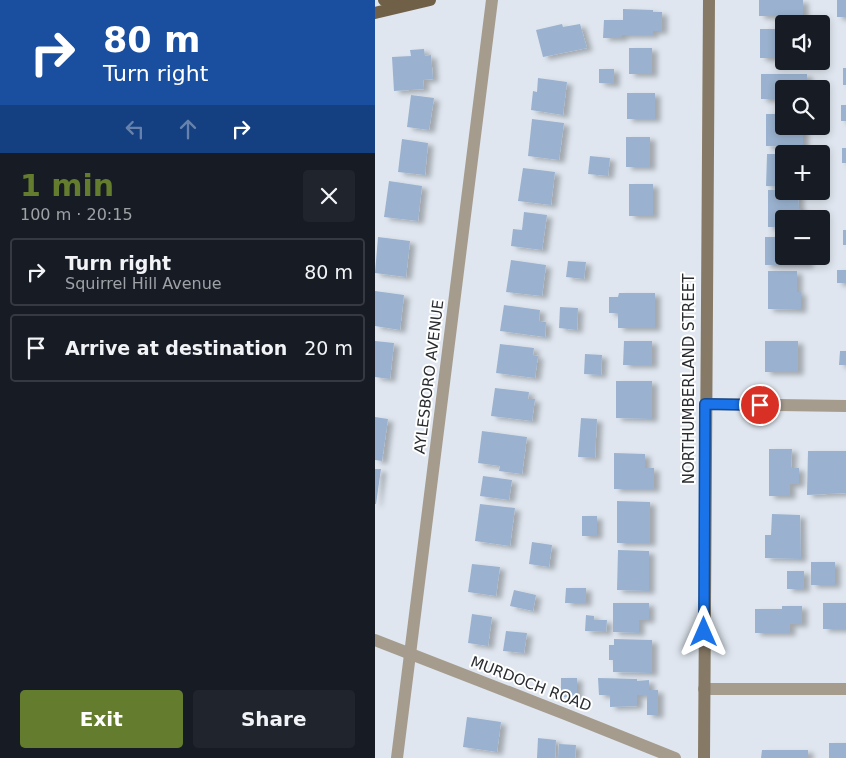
<!DOCTYPE html>
<meta charset="utf-8">
<style>
:root{--surface:#171b24;--page:#20242c;--text:#f1f3f6;--muted:#9ea1a6;--line:#363941;--accent:#647c2e}
body{margin:0;font-family:"DejaVu Sans",sans-serif;background:var(--page);color:var(--text);height:100vh;display:flex;flex-direction:column;font-size:19px;white-space:nowrap}
*{box-sizing:border-box;margin:0}
p{font-size:16px;color:var(--muted)}
.icon{flex:none;width:28px;height:28px;fill:none;stroke:currentColor;stroke-width:2;stroke-linecap:round;stroke-linejoin:round}
.map{position:relative;flex:1;overflow:hidden}
.sheet{display:flex;flex-direction:column;background:var(--surface);width:375px}
.sheet>*{flex:none}
.guide{background:#1a4fa0;color:#fff;overflow:hidden}
.buttons{position:absolute;left:400px;top:15px;display:grid;gap:10px}
.buttons a{display:grid;place-items:center;width:55px;height:55px;border-radius:5px;background:var(--surface);box-shadow:0 2px 8px #0003;font-size:25px}
.pin{position:absolute;display:grid;place-items:center;width:42px;height:42px;color:#fff;margin:-21px;border:2px solid #fff;border-radius:50%;box-shadow:0 1px 5px #0007}
.me{position:absolute;width:55px;margin:-28px;rotate:0deg;stroke-linejoin:round;filter:drop-shadow(0 0 4px #0008)}
.turn{display:flex;align-items:center;gap:18px;height:105px;padding:0 20px;font-size:22px}
.turn .icon{width:65px;height:65px;stroke-width:2.5}
.turn b{display:block;font-size:35px;line-height:42px}
.lanes{display:flex;align-items:center;height:48px;padding:0 20px;background:#0003;justify-content:center;gap:25px;direction:ltr}
.lanes .off{opacity:.35}
.round{display:grid;place-items:center;flex:none;width:52px;height:52px;border-radius:5px;background:var(--page)}
.summary{display:flex;align-items:center;justify-content:space-between;height:85px;padding:0 20px}
h1{font-size:30px;font-weight:700;line-height:38px;color:var(--accent)}
.action{display:flex;gap:10px;margin-top:auto;padding:10px 20px}
.action a{flex:1;height:58px;border-radius:5px;background:var(--accent);color:#fff;font-size:20px;font-weight:700;line-height:58px;text-align:center}
.action a+a{background:var(--page);color:var(--text)}
ul{padding:0;list-style:none}
li{display:flex;align-items:center;gap:15px;height:68px;margin:0 10px 8px;padding:0 10px;border:2px solid var(--line);border-radius:5px}
li div{flex:1}
li b{display:block;font-size:19px}
li em{font-style:normal}
main{display:flex;flex:1;min-height:0}
.map>svg:first-child{display:block}
.building{fill:#9ab2cf;filter:url(#shadow)}
.lines{fill:none;stroke-linecap:round;stroke-linejoin:round}
.street{stroke:#a59c8e;stroke-width:12}
.secondary{stroke:#867965;stroke-width:12}
.primary{stroke:#706047;stroke-width:12}
.route-casing{stroke:#114b97;stroke-width:12}
.route{stroke:#1a73e8;stroke-width:9}
.labels{text-anchor:middle;dominant-baseline:central;stroke-width:4;stroke-linejoin:round;paint-order:stroke}
.street-label{font-size:15px;fill:#2a2d30;stroke:#fff}
</style>
<main>
<section class="sheet">
<div class="guide">
<div class="turn"><svg class="icon" aria-label="right" viewBox="0 0 24 24"><path d="M7 20v-9h11M14 6l5 5-5 5"/></svg><div><b>80 m</b>Turn right</div></div>
<div class="lanes"><svg class="icon off" aria-label="left" viewBox="0 0 24 24"><path d="M17 20v-9H6M10 6l-5 5 5 5"/></svg><svg class="icon off" aria-label="ahead" viewBox="0 0 24 24"><path d="M12 20V5M6 11l6-6 6 6"/></svg><svg class="icon" aria-label="right" viewBox="0 0 24 24"><path d="M7 20v-9h11M14 6l5 5-5 5"/></svg></div>
</div>
<div class="summary"><div><h1>1 min</h1><p>100 m · 20:15</p></div><a class="round"><svg class="icon" aria-label="close" viewBox="0 0 24 24"><path d="M6 6l12 12M18 6L6 18"/></svg></a></div>
<ul>
<li><svg class="icon" aria-label="right" viewBox="0 0 24 24"><path d="M7 20v-9h11M14 6l5 5-5 5"/></svg><div><b>Turn right</b><p>Squirrel Hill Avenue</p></div><em>80 m</em></li>
<li><svg class="icon" aria-label="arrive" viewBox="0 0 24 24"><path d="M6 21V4h12l-3 4 3 4H6"/></svg><div><b>Arrive at destination</b></div><em>20 m</em></li>
</ul>
<div class="action"><a>Exit</a><a>Share</a></div>
</section>
<div class="map">
<svg width="471" height="758" viewBox="0 0 471 758">
<defs>
<filter id="shadow"><feDropShadow dx="5.5" dy="3" stdDeviation="2.5" flood-color="#0004"/></filter>
</defs>
<rect width="100%" height="100%" fill="#dfe6ef"/>
<g class="building">
<rect x="384" y="0" width="44" height="16"/>
<rect x="462" y="0" width="9" height="17"/>
<polygon points="248,9 278,10 278,12 287,12 287,31 278,31 278,35 247,35 247,38 228,38 229,20 248,20"/>
<polygon points="187,24 188,27 205,24 212,48 168,57 161,30"/>
<rect x="385" y="29" width="24" height="29"/>
<rect x="254" y="48" width="23" height="26"/>
<polygon points="49,49 50,56 56,55 58,79 48,80 49,89 19,91 17,57 36,56 35,50"/>
<rect x="468" y="68" width="3" height="17"/>
<polygon points="224,69 239,69 239,84 224,83"/>
<polygon points="386,74 432,74 432,89 409,89 409,99 386,99"/>
<polygon points="163,78 192,82 188,115 156,110 158,91 162,92"/>
<rect x="252" y="93" width="28" height="26"/>
<polygon points="36,95 59,98 54,130 32,127"/>
<rect x="466" y="105" width="5" height="16"/>
<polygon points="391,114 409,114 409,126 428,126 428,147 391,146"/>
<polygon points="157,119 189,123 184,160 153,156"/>
<rect x="251" y="137" width="24" height="30"/>
<polygon points="27,139 53,143 50,175 23,172"/>
<rect x="467" y="148" width="4" height="15"/>
<polygon points="392,154 409,154 409,187 391,186"/>
<polygon points="215,156 235,158 233,176 213,174"/>
<polygon points="148,168 180,172 176,205 143,201"/>
<polygon points="14,181 47,186 43,221 9,217"/>
<rect x="254" y="184" width="24" height="32"/>
<polygon points="409,189 409,191 423,191 424,209 428,209 428,219 409,219 409,227 393,227 393,190"/>
<polygon points="149,212 172,215 167,250 136,246 138,229 147,230"/>
<rect x="468" y="230" width="3" height="15"/>
<polygon points="3,237 35,241 31,277 0,273"/>
<polygon points="390,237 409,237 409,256 433,256 433,265 390,265"/>
<polygon points="136,260 171,265 167,296 131,292"/>
<polygon points="193,261 211,262 209,279 191,277"/>
<rect x="462" y="270" width="9" height="13"/>
<polygon points="393,271 422,271 422,292 426,292 426,310 393,309"/>
<polygon points="0,291 29,295 25,330 0,326"/>
<polygon points="244,293 280,293 280,328 243,328 243,313 234,313 234,297 243,297"/>
<polygon points="129,305 165,310 164,321 171,322 170,337 125,331"/>
<polygon points="185,307 203,308 202,330 184,328"/>
<polygon points="0,341 19,343 15,379 0,377"/>
<polygon points="249,341 277,341 277,365 248,365"/>
<rect x="390" y="341" width="33" height="31"/>
<polygon points="125,344 159,348 158,355 163,356 160,378 121,373"/>
<polygon points="465,351 471,351 471,365 464,365"/>
<polygon points="210,354 227,355 226,375 209,374"/>
<polygon points="241,381 277,381 277,419 241,418"/>
<polygon points="120,388 154,392 153,399 160,399 157,421 116,416"/>
<polygon points="0,417 13,419 7,461 0,460"/>
<polygon points="206,418 222,419 220,458 203,457"/>
<polygon points="107,431 152,437 147,474 124,471 125,466 103,463"/>
<polygon points="394,449 417,449 416,468 424,468 424,484 415,484 415,496 394,496"/>
<polygon points="433,451 471,451 471,493 432,495"/>
<polygon points="239,453 270,454 270,468 279,468 279,489 239,489"/>
<polygon points="0,469 6,469 1,504 0,504"/>
<polygon points="108,476 137,480 134,500 105,496"/>
<polygon points="242,501 275,502 275,543 242,543"/>
<polygon points="105,504 140,508 135,546 100,541"/>
<polygon points="397,514 425,515 426,559 390,558 390,535 396,535"/>
<rect x="207" y="516" width="15" height="20"/>
<polygon points="157,542 177,545 174,567 154,564"/>
<polygon points="243,550 274,551 274,591 242,590"/>
<rect x="436" y="562" width="24" height="23"/>
<polygon points="97,564 125,567 121,596 93,592"/>
<rect x="412" y="571" width="17" height="18"/>
<polygon points="191,588 211,588 211,603 190,603"/>
<polygon points="139,590 161,595 158,611 135,606"/>
<polygon points="238,603 274,603 274,620 264,620 264,633 238,632"/>
<rect x="448" y="603" width="23" height="26"/>
<polygon points="407,606 427,606 427,624 415,624 415,633 380,633 380,609 407,609"/>
<polygon points="97,614 117,617 113,646 93,643"/>
<polygon points="211,615 219,616 219,620 232,620 231,632 210,631"/>
<polygon points="131,631 152,633 149,653 128,651"/>
<polygon points="239,639 277,640 277,673 238,672 238,660 234,660 234,645 239,645"/>
<rect x="186" y="678" width="16" height="19"/>
<polygon points="223,678 262,679 262,681 274,680 274,690 283,690 283,715 272,715 272,695 262,695 262,706 235,707 235,695 224,695"/>
<polygon points="92,717 126,722 122,752 88,747"/>
<polygon points="163,738 181,740 180,758 162,758"/>
<rect x="454" y="743" width="17" height="15"/>
<polygon points="184,744 201,745 200,758 183,758"/>
<polygon points="387,750 433,750 433,758 386,758"/>
</g>
<g class="lines">
<g class="street">
<polyline points="330,404 471,406"/>
<polyline points="0,640 190,714 300,758"/>
<polyline points="329,689 471,689"/>
<polyline points="22,758 117,0"/>
</g>
<polyline class="secondary" points="329,758 334,0"/>
<g class="primary">
<polyline points="9,0 29,4"/>
<polyline points="0,13 55,0"/>
</g>
</g>
<g class="lines">
<g class="route-casing">
<polyline id="route" points="329,632 330,404 385,405"/>
</g>
<use href="#route" class="route"/>
</g>
<g class="labels">
<g class="street-label">
<text transform="translate(54 377) rotate(-83)">AYLESBORO AVENUE</text>
<text transform="translate(314 379) rotate(-90)">NORTHUMBERLAND STREET</text>
<text transform="translate(156 684) rotate(21)">MURDOCH ROAD</text>
</g>
</g>
</svg>
<div class="buttons">
<a><svg class="icon" aria-label="sound" viewBox="0 0 24 24"><path d="M4 9h4l5-4v14l-5-4H4zM17 9q2 3 0 6"/></svg></a>
<a><svg class="icon" aria-label="search" viewBox="0 0 24 24"><circle cx="10" cy="10" r="6"/><path d="M15 15l6 6"/></svg></a>
<a>+</a>
<a>−</a>
</div>
<div class="pin" style="left:385px;top:405px;background:#d93025"><svg class="icon" aria-label="arrive" viewBox="0 0 24 24"><path d="M6 21V4h12l-3 4 3 4H6"/></svg></div>
<svg class="me" style="left:329px;top:632px" viewBox="-20 -20 40 40"><path d="M0-17L14 15 0 8-14 15z" fill="#1a73e8" stroke="#fff" stroke-width="4"/></svg>
</div>
</main>
